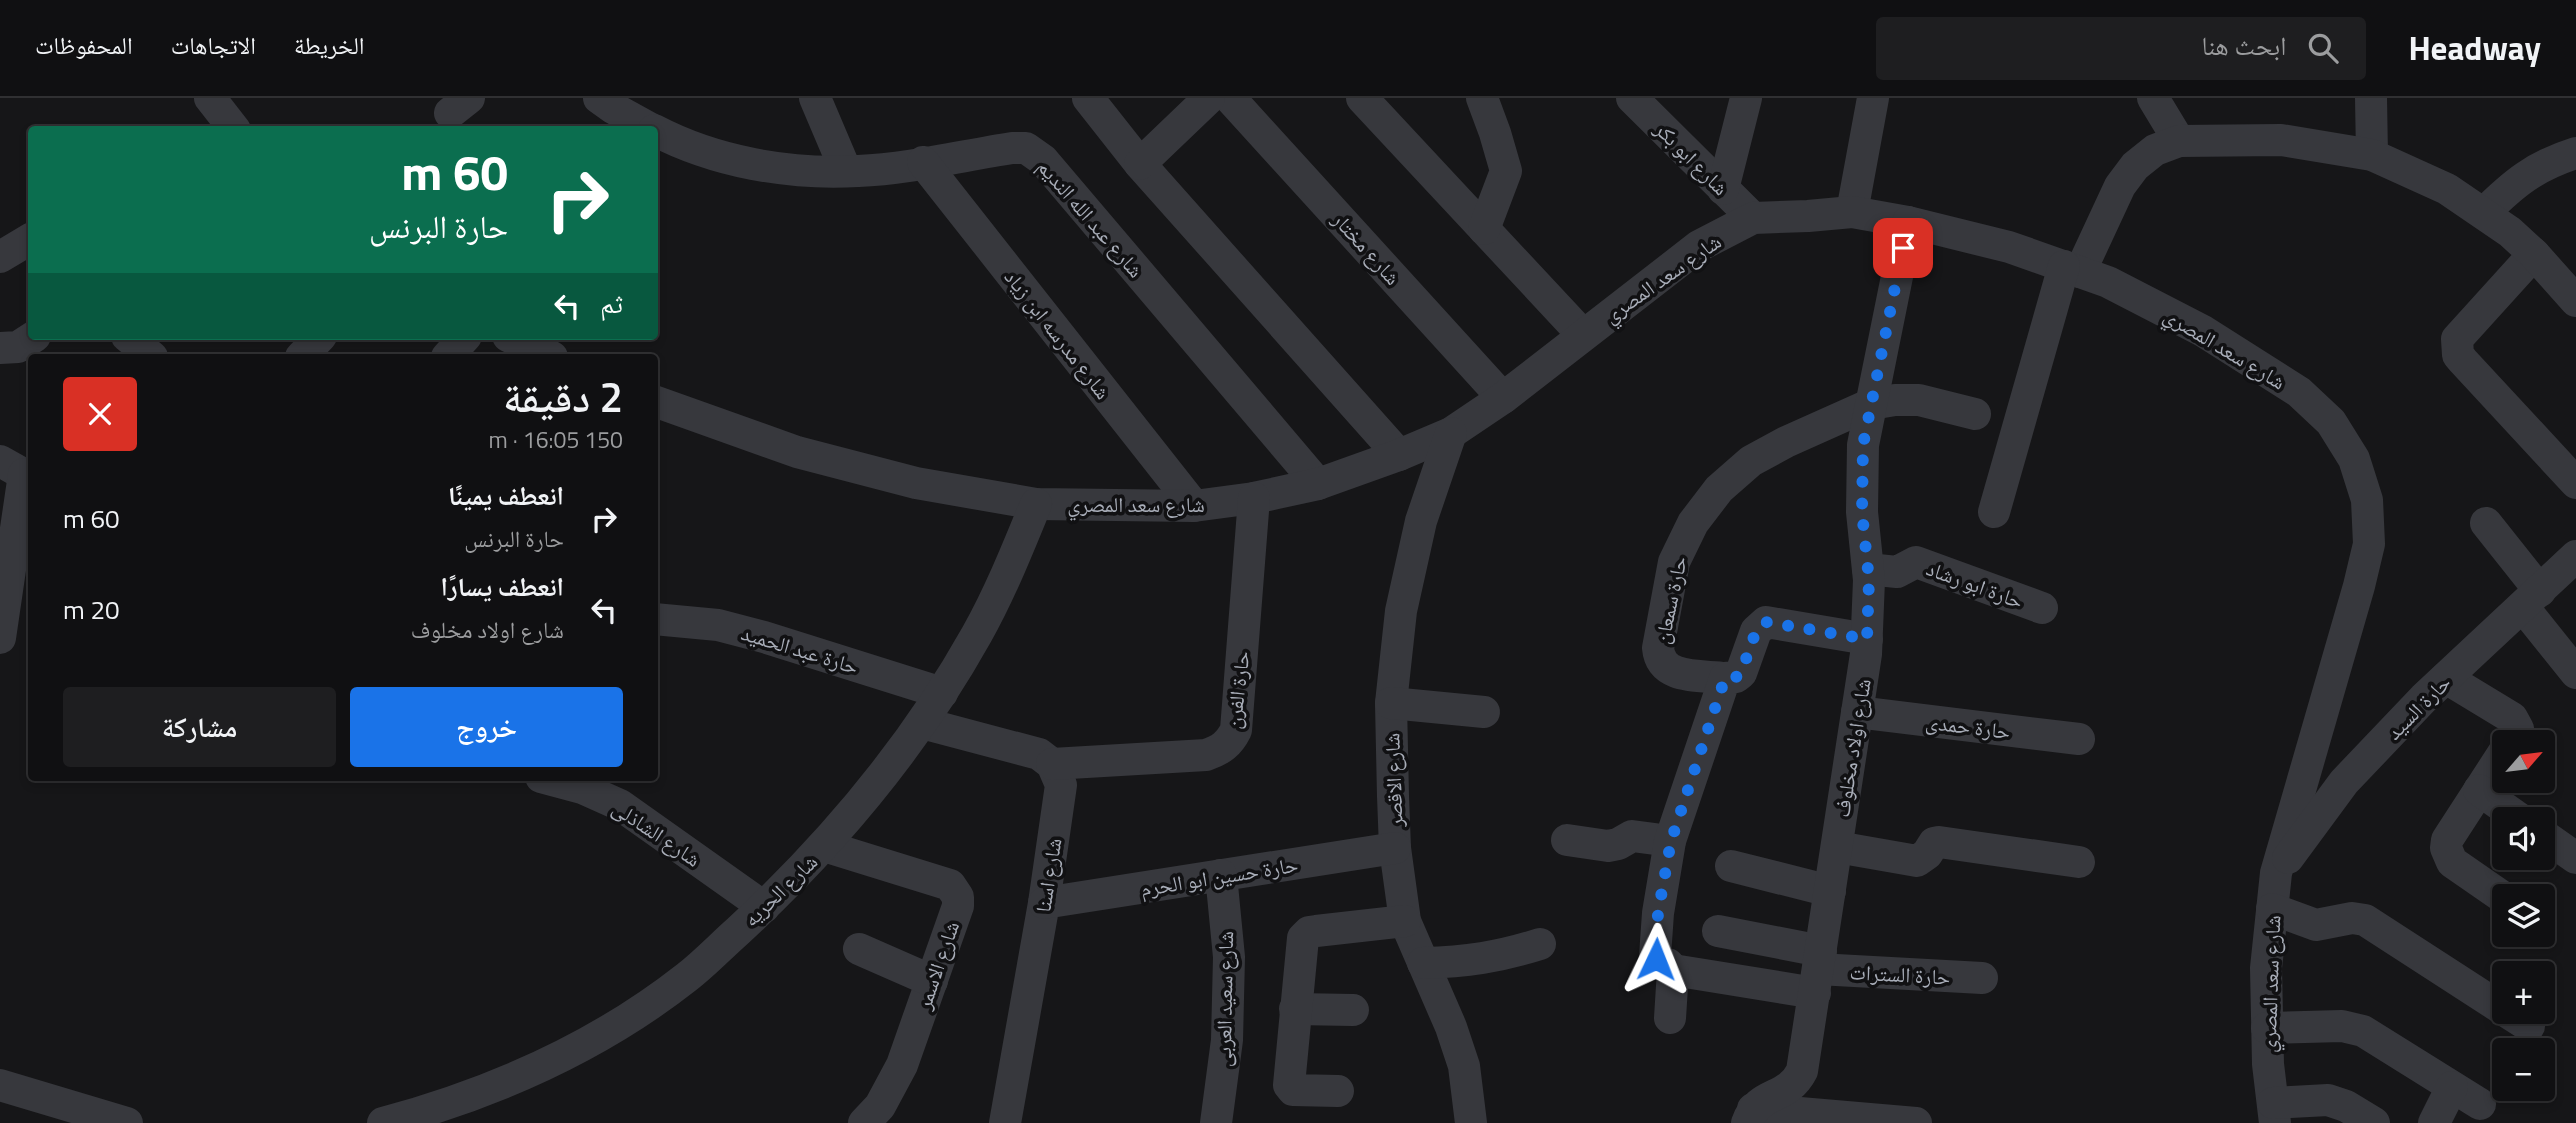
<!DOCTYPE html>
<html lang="ar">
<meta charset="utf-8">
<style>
:root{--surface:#101012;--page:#1e1e20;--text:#f1f3f6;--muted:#9c9d9f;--line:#303032;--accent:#1a73e8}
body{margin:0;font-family:"Titillium Web","Noto Naskh Arabic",sans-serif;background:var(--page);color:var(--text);direction:rtl;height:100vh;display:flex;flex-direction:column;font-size:26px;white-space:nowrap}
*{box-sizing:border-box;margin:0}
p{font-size:23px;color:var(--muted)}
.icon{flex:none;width:38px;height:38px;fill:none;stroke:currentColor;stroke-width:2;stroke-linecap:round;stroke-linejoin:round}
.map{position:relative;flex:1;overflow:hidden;direction:ltr}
.details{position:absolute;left:28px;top:256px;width:630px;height:427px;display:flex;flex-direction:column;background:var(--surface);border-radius:7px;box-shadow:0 4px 10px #0003,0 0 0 2px var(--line);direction:rtl}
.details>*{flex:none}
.guide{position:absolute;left:28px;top:28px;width:630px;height:214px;border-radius:7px;box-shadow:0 4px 10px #0003,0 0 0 2px var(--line);direction:rtl;background:#0b6e4f;color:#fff;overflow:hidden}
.needle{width:46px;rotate:62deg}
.controls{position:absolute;left:2492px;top:632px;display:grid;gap:14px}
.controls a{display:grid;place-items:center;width:63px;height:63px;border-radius:7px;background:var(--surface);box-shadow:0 4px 10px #0003,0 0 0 2px var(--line);font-size:35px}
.pin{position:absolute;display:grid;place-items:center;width:60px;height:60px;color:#fff;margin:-30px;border-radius:14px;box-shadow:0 4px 10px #0006}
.me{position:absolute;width:77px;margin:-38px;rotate:2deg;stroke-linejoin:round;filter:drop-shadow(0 0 5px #0008)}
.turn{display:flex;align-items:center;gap:24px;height:147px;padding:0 35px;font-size:32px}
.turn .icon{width:91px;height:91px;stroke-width:2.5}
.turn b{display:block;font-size:49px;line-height:60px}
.then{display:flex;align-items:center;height:66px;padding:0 35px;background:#0003;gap:14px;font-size:26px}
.round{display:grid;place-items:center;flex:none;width:74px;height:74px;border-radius:7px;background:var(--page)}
.head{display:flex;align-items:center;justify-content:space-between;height:119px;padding:0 35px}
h1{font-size:42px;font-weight:600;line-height:52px}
.cta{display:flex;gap:14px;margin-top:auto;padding:14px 35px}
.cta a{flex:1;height:80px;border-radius:7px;background:var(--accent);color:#fff;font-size:28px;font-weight:600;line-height:80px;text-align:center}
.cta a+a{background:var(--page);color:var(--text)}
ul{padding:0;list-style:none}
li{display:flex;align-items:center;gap:21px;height:91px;padding:0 35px}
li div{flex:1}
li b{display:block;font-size:26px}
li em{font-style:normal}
header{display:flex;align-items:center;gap:42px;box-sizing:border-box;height:98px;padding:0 35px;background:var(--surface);border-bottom:2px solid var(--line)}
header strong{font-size:33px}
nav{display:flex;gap:38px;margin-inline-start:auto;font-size:24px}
.search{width:490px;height:63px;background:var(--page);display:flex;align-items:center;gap:18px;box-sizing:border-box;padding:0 24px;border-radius:7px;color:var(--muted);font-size:26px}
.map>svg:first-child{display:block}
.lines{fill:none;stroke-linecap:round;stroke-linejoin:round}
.minor{stroke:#37383d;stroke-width:32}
.route{stroke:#1a73e8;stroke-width:12;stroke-dasharray:0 21.6}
.labels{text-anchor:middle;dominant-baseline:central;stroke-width:7;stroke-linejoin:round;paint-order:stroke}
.street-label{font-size:21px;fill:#a8adb8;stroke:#111113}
</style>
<header>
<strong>Headway</strong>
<div class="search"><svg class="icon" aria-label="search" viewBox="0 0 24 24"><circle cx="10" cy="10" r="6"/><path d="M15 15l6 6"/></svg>ابحث هنا</div>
<nav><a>الخريطة</a><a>الاتجاهات</a><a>المحفوظات</a></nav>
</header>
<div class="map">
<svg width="2576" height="1025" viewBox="0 0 2576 1025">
<rect width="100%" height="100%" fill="#161618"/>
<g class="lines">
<g class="minor">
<polyline points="210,0 235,32"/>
<polyline points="599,0 613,10 653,32"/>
<polyline points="815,0 846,73"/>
<polyline points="1088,0 1140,66 1399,357"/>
<polyline points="1230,0 1503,300"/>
<polyline points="1362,0 1583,237"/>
<polyline points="1482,0 1495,35 1506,73 1484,131"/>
<polyline points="1632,0 1753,120"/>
<polyline points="2153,0 2179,43"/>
<polyline points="2371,0 2372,57"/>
<polyline points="450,15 469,0"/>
<path d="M654 32C715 64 789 77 858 73 909 71 961 58 1012 50H1026L1043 62 1318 386"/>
<polyline points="923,64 1194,408"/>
<polyline points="1140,66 1209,0"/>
<polyline points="1723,91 1746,0"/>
<polyline points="1852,114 1873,0"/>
<path d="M2484 115C2514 85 2535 68 2576 55"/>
<polyline points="2534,156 2457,241 2458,257 2463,263 2576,385"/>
<polyline points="0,159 32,140"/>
<polyline points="2080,174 2120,88 2135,68 2155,52 2179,43 2281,42 2372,57 2447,91 2510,134 2534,156 2576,203"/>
<polyline points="127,238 152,259"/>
<polyline points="508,238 552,259"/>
<polyline points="0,250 18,249 35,238"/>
<polyline points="301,259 321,238"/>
<polyline points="447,259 466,238"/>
<polyline points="654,303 797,354 916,385 1036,406 1194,408 1254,400 1318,386 1399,357 1451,335 1503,300 1699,148 1753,120 1808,118 1852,114 1908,124 2009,149 2108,184 2203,233 2299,294 2331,324 2354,361 2367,402 2369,446 2359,488 2276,775 2266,870 2268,966 2275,1025"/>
<polyline points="1451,335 1421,423 1401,513 1391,605 1393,698 1395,750 1405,823 1451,929 1464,968 1471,1025"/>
<polyline points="0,363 32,381"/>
<polyline points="1994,414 2064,168"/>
<polyline points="2486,425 2540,493"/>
<polyline points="1868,471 1897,474 1916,464 2042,510"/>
<polyline points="2523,509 2576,575"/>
<polyline points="654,521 718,527 764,539 942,595"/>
<polyline points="0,540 24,376"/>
<path d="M1725 580C1699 577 1661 582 1658 550L1674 464 1693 425 1719 391 1751 363 1786 344 1871 306 1895 302H1919L1975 316"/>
<polyline points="2446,580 2512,620 2518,631 2510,644"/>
<polyline points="1391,605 1484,614"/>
<polyline points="1857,614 2079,641"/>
<polyline points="922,625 1039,656 1052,666 1061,687 1044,805 1005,1025"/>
<polyline points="2504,654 2447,742 2446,750 2452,764 2504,800"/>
<path d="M1052 666 1206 657C1221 652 1229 646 1236 632L1254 400"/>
<polyline points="541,679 582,690 620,707 764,809"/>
<polyline points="2479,692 2520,721"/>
<polyline points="2543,737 2576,760"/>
<polyline points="1567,742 1608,748 1618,746 1632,738 1670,743"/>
<polyline points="824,748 950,787 958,799 958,808 902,967 880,1008 864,1025"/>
<polyline points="1837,749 1917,763 1927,756 1934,745 1939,744 2079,764"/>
<polyline points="2288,760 2344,684 2424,600 2576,458"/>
<polyline points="1731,768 1830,793"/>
<polyline points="1044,805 1395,750"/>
<polyline points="2272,811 2316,827 2352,820 2365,822 2504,912"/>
<polyline points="1718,833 1821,853"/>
<polyline points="859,851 932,883"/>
<path d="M1423 865C1466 864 1499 859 1540 846"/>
<polyline points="1818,871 1982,880"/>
<polyline points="1673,872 1815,895"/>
<polyline points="1295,911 1353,912"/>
<polyline points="2507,914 2529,928"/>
<polyline points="1670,920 1673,872 1668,866 1659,864 1655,858 1658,815 1670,743 1725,580 1736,579 1741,575 1756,533 1766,524 1867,541"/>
<polyline points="2267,930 2342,928 2363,933 2480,1006"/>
<polyline points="0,987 127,1025"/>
<polyline points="1338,993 1293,992 1289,987 1303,840 1309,834 1316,833 1405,823"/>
<polyline points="2273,1005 2328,1002 2346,1008 2374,1025"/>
<polyline points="1753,1011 1916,1025"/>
<path d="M383 1025C491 996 598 949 687 879 705 865 721 848 738 833 831 747 915 647 977 536 1000 495 1018 450 1036 406"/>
<polyline points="1216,1025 1227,942 1229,859 1221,777"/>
<path d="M1747 1025C1759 991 1786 1004 1802 973L1866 556 1869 482 1862 414 1863 347 1908 124"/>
<polyline points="2434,1025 2452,989"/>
</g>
</g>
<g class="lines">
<polyline class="route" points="1656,861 1658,815 1671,743 1725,580 1736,579 1741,575 1756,533 1766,524 1867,541 1869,482 1862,414 1863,347 1903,150"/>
</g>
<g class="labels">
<g class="street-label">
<text transform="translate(1692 60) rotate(45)">شارع ابو بكر</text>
<text transform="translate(1091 120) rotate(49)">شارع عبد الله النديم</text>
<text transform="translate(1367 150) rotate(48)">شارع مختار</text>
<text transform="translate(1662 180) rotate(-35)">شارع سعد المصري</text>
<text transform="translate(1058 236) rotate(52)">شارع مدرسه ابن زياد</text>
<text transform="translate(2225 250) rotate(31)">شارع سعد المصري</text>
<text x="1136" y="406">شارع سعد المصري</text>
<text transform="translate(1975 486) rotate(20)">حارة ابو رشاد</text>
<text transform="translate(1670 502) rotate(-78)">حارة سمعان</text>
<text transform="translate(800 551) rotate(17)">حارة عبد الحميد</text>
<text transform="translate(1237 592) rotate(-83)">حارة الفرن</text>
<text transform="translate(2418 609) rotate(-45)">حارة السيد</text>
<text transform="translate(1968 628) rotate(7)">حارة حمدى</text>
<text transform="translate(1852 650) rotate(-81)">شارع اولاد مخلوف</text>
<text transform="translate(1393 682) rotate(-92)">شارع الاقصر</text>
<text transform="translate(657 735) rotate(34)">شارع الشاذلى</text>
<text transform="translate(1048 777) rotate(-81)">شارع اسنا</text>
<text transform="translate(1219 778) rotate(-9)">حارة حسين ابو الحرم</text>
<text transform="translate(780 792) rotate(-44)">شارع الحريه</text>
<text transform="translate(937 867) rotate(-71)">شارع الاسمر</text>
<text transform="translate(1900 876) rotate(3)">حارة السترات</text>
<text transform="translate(2270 886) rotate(-88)">شارع سعد المصري</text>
<text transform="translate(1224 901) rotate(-89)">شارع سعيد العربى</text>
</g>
</g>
</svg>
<div class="controls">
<a><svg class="needle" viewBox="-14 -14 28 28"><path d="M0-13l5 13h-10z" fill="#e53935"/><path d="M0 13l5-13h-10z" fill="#9c9d9f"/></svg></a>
<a><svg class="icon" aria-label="sound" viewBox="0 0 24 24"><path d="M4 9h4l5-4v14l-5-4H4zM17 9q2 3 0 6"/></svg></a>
<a><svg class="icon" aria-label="layers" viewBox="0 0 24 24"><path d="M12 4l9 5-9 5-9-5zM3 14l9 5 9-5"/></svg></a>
<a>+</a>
<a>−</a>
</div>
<div class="pin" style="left:1903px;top:150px;background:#d93025"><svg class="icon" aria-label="arrive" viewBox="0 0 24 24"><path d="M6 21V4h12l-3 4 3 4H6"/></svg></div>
<svg class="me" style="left:1656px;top:861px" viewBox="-20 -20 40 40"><path d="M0-17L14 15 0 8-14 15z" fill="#1a73e8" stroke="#fff" stroke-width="4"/></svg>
<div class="guide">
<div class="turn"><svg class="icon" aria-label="right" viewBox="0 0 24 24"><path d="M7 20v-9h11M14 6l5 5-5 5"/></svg><div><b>60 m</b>حارة البرنس</div></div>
<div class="then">ثم<svg class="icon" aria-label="left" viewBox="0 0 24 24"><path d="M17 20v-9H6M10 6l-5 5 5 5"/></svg></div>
</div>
<section class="details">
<div class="head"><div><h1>2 دقيقة</h1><p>150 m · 16:05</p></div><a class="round" style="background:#d93025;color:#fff"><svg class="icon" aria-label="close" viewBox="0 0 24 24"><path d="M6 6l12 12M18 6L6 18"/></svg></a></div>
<ul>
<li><svg class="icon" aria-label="right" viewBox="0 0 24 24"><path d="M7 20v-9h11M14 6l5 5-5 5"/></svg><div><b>انعطف يمينًا</b><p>حارة البرنس</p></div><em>60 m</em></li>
<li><svg class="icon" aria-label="left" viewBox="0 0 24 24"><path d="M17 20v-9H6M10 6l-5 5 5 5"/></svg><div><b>انعطف يسارًا</b><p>شارع اولاد مخلوف</p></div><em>20 m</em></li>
</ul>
<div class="cta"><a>خروج</a><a>مشاركة</a></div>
</section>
</div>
